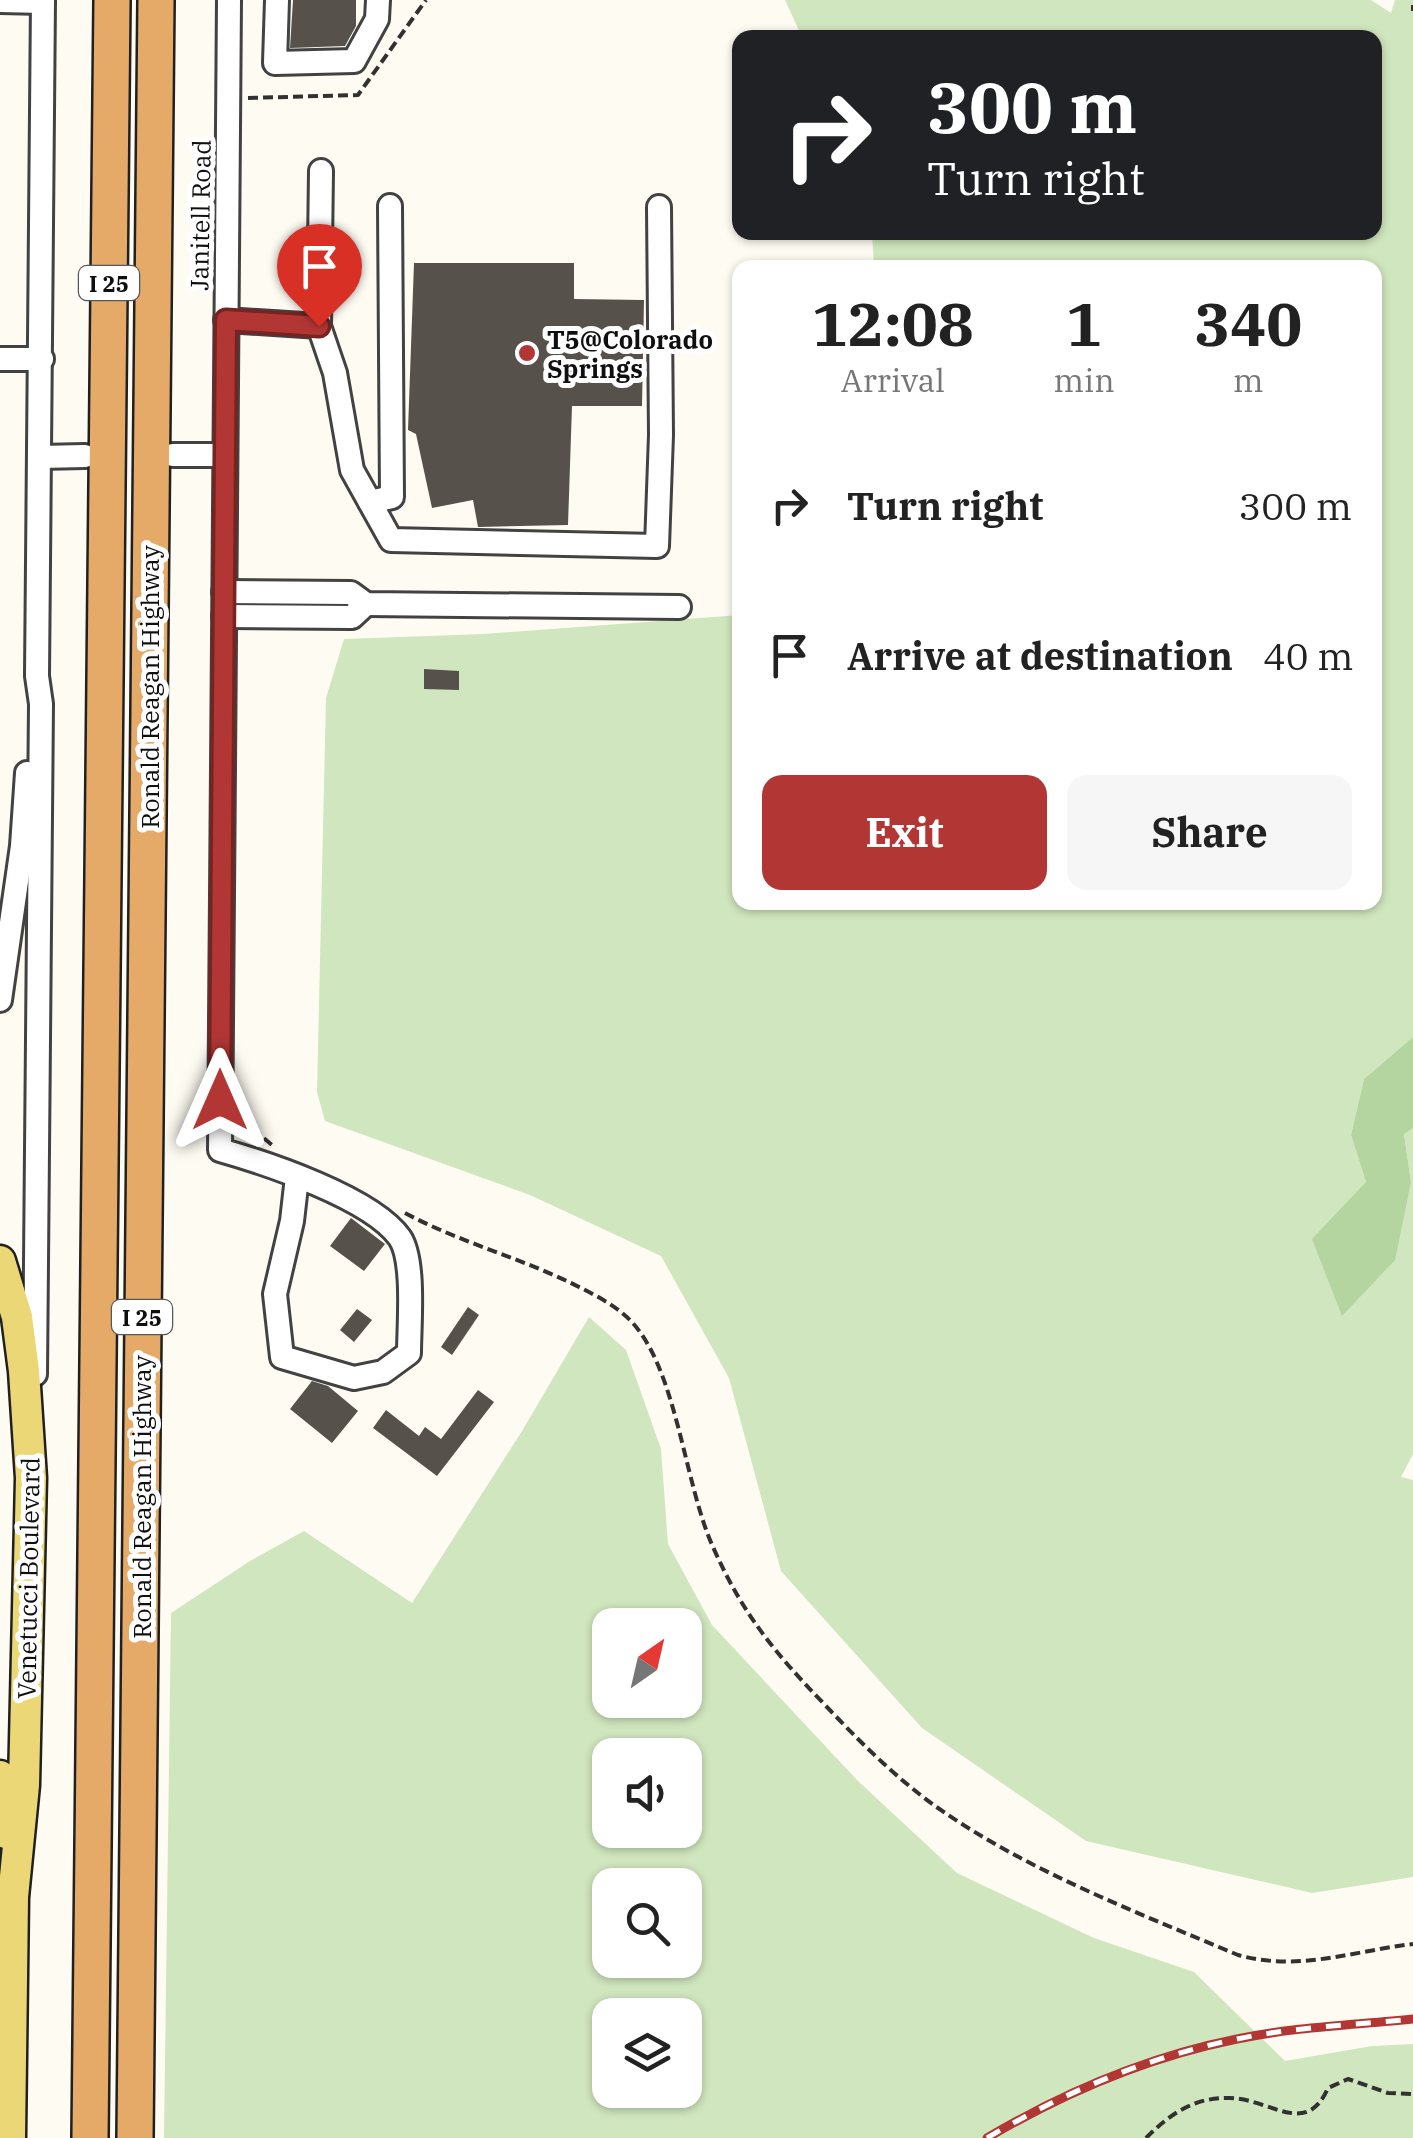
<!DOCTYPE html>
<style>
:root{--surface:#fff;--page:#f6f6f6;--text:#222;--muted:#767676;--accent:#b23734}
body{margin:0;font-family:"IBM Plex Serif",serif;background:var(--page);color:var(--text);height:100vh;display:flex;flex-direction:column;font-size:38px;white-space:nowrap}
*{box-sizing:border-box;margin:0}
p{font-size:32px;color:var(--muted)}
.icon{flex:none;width:55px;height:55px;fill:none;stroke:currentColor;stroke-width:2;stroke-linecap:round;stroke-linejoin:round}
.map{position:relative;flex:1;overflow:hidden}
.side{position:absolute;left:732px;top:260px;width:650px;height:650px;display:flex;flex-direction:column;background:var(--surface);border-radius:20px;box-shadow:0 2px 8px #0004}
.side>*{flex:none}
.guide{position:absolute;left:732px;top:30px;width:650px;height:210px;border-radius:20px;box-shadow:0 2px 8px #0004;background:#202124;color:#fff;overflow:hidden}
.needle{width:65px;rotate:34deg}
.controls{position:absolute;left:592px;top:1608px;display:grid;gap:20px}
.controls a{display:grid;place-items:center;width:110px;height:110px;border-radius:20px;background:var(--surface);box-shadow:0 2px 8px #0004;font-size:50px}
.pin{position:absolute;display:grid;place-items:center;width:85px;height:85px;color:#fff;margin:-102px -42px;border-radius:50% 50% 50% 0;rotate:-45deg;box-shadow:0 0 10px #0007}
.pin .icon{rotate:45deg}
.me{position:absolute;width:110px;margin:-55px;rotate:0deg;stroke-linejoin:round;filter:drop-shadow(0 0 8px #0008)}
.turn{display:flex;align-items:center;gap:35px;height:210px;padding:0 30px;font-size:45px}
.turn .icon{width:130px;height:130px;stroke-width:2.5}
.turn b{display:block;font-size:70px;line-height:85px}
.eta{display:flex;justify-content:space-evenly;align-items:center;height:170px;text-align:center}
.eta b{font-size:60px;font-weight:800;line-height:70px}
.action{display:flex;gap:20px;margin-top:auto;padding:20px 30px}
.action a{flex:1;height:115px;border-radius:20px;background:var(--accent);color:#fff;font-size:40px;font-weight:800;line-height:115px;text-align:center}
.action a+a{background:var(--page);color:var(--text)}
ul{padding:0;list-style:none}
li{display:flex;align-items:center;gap:30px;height:150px;padding:0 30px}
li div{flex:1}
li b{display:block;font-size:38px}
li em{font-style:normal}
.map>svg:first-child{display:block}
.green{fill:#d0e6be;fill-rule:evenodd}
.forest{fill:#b4d59f}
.building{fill:#57514c}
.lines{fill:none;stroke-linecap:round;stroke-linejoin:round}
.minor-casing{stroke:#424242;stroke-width:28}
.major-casing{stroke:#202020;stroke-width:35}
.highway-casing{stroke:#202020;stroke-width:40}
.path{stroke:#313131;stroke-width:4;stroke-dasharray:10 5;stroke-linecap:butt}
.minor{stroke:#fff;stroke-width:22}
.major{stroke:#ebd775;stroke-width:30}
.highway{stroke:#e6aa68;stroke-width:35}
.rail-casing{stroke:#b23734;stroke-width:9}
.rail{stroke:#fff;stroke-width:5;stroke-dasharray:15;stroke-linecap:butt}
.route-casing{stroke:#742422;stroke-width:25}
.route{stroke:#b23734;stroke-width:18}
.poi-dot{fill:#b23734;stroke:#fff;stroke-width:4}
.labels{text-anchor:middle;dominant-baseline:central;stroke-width:10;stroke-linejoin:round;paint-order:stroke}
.shield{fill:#fff;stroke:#575757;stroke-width:2.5}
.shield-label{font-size:22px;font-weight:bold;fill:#0f0f0f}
.street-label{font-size:25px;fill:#0f0f0f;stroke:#fff}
.poi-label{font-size:25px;font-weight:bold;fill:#0f0f0f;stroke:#fff;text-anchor:start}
</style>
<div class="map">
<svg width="1413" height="2138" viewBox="0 0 1413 2138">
<rect width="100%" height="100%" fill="#fefcf2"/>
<g class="green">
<polygon points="785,0 1371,0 1391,13 1395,0 1413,0 1413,1037 1364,1079 1351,1135 1366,1182 1411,1182 1404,1133 1413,1128 1413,1454 1401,1477 1413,1480 1413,1877 1312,1893 1086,1841 922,1728 781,1571 729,1378 661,1256 530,1195 325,1121 317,1092 326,698 344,639 483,634 740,615 740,902 1375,902 1375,268 874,267 872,233 1375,232 1375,38 802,37"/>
<path d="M589 1317 626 1350 661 1449 668 1544 712 1625 858 1781 957 1873 1094 1938 1194 1972 1285 2061 1372 2046 1413 2044V2138H164L171 1613 250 1561 304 1531 412 1603 522 1431ZM685 1625V1700H610V1625ZM685 1755V1830H610V1755ZM685 1885V1960H610V1885ZM685 2015V2090H610V2015Z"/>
</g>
<polygon class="forest" points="1413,1037 1413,1128 1404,1134 1411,1182 1395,1260 1342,1316 1312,1239 1366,1182 1351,1135 1364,1079"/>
<g class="building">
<polygon points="293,0 356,0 356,26 345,46 290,48"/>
<polygon points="414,263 574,263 574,299 644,300 642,406 572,406 568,525 478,527 473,500 432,508 416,434 408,430"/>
<polygon points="424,669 459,671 459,690 424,689"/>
<polygon points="351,1218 385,1244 364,1271 330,1246"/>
<polygon points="468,1307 479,1315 452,1355 441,1347"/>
<polygon points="357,1309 372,1320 354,1342 340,1330"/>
<polygon points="312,1381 328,1386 358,1411 332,1443 290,1409"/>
<polygon points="478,1390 494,1402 437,1476 373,1428 386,1410 419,1436 425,1427 441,1439"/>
</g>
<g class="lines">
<g class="minor-casing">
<g id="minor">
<path d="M229 0 220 1150C266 1163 372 1198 400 1238 415 1261 409 1325 409 1353L383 1372 354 1378 282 1357 275 1294 292 1221 297 1177"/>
<polyline points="277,0 275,63 354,61 377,19 378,0"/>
<polyline points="0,1 43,2"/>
<polyline points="226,320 319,326 321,171"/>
<polyline points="319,326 335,373 352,470 391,540 657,546 661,435 659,207"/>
<polyline points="0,359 42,359"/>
<polyline points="173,455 225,455"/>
<polyline points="40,457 85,456"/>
<polyline points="370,502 392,497 390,206"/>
<polyline points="224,592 351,593 366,604 679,607"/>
<polyline points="224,616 352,617 366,604"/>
<polyline points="0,1000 22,846 27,773"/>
<polyline points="35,1374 41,704 37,676 43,0"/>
</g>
</g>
<g class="major-casing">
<g id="major">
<polyline points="0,1261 17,1317 24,1371 31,1478 24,1785 13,1897 10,2138"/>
<polyline points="0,1776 6,1833"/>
</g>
</g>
<g class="highway-casing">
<g id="highway">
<polyline points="90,2138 112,0"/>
<polyline points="135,2138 156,0"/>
</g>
</g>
<g class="path">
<polyline points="1413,5 1413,11"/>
<polyline points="248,98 358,95 426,0"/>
<polyline points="241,1119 272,1145"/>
<path d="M405 1213C461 1243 522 1258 579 1287 597 1296 616 1306 630 1320 677 1368 684 1483 713 1547 743 1615 775 1653 826 1706 860 1742 897 1779 938 1808 1026 1870 1138 1913 1238 1955 1298 1972 1353 1951 1413 1944"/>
<path d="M1146 2138C1170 2114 1194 2097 1230 2098 1271 2099 1306 2138 1328 2088L1348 2079 1388 2093 1413 2094"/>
</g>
<use href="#minor" class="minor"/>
<use href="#major" class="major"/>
<use href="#highway" class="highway"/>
<g class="rail-casing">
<path id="rail" d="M987 2138C1065 2092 1147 2057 1237 2039 1294 2027 1354 2025 1413 2019"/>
</g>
<use href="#rail" class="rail"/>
</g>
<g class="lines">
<g class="route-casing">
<polyline id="route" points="220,1100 226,320 319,326"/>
</g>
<use href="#route" class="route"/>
</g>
<circle class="poi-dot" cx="527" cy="353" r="10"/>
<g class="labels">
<g class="shield">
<rect x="79" y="266" width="60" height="34" rx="8"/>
<rect x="112" y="1300" width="60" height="34" rx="8"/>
</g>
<g class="shield-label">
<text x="109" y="283">I 25</text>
<text x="142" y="1317">I 25</text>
</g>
<g class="street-label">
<text transform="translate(200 215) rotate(-89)">Janitell Road</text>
<text transform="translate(149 687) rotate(-90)">Ronald Reagan Highway</text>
<text transform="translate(141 1497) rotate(-90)">Ronald Reagan Highway</text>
<text transform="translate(28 1578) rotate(-89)">Venetucci Boulevard</text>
</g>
<g class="poi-label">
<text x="547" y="339">T5@Colorado<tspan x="547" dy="29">Springs</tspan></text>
</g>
</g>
</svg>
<div class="controls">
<a><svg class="needle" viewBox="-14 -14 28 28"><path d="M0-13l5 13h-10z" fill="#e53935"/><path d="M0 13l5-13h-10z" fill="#767676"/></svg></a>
<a><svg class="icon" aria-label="sound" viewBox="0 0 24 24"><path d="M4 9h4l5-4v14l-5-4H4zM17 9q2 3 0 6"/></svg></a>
<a><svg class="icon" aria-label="search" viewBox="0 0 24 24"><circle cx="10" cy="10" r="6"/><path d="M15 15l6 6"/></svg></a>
<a><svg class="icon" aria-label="layers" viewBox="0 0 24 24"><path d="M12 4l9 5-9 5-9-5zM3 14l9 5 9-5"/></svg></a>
</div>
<div class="pin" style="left:319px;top:326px;background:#d93025"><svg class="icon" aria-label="arrive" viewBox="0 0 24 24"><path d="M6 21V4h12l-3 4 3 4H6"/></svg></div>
<svg class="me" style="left:220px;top:1100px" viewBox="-20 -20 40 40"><path d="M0-17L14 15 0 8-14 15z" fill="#b23734" stroke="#fff" stroke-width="4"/></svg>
<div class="guide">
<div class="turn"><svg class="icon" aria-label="right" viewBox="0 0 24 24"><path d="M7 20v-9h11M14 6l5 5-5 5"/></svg><div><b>300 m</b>Turn right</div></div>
</div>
<section class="side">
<div class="eta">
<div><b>12:08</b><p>Arrival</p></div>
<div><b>1</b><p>min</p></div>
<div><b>340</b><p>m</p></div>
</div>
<ul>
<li><svg class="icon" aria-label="right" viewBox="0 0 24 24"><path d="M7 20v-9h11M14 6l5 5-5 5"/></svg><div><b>Turn right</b></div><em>300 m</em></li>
<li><svg class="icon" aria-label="arrive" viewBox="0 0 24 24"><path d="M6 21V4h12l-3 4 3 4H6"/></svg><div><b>Arrive at destination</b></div><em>40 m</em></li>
</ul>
<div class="action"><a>Exit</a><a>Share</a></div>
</section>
</div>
